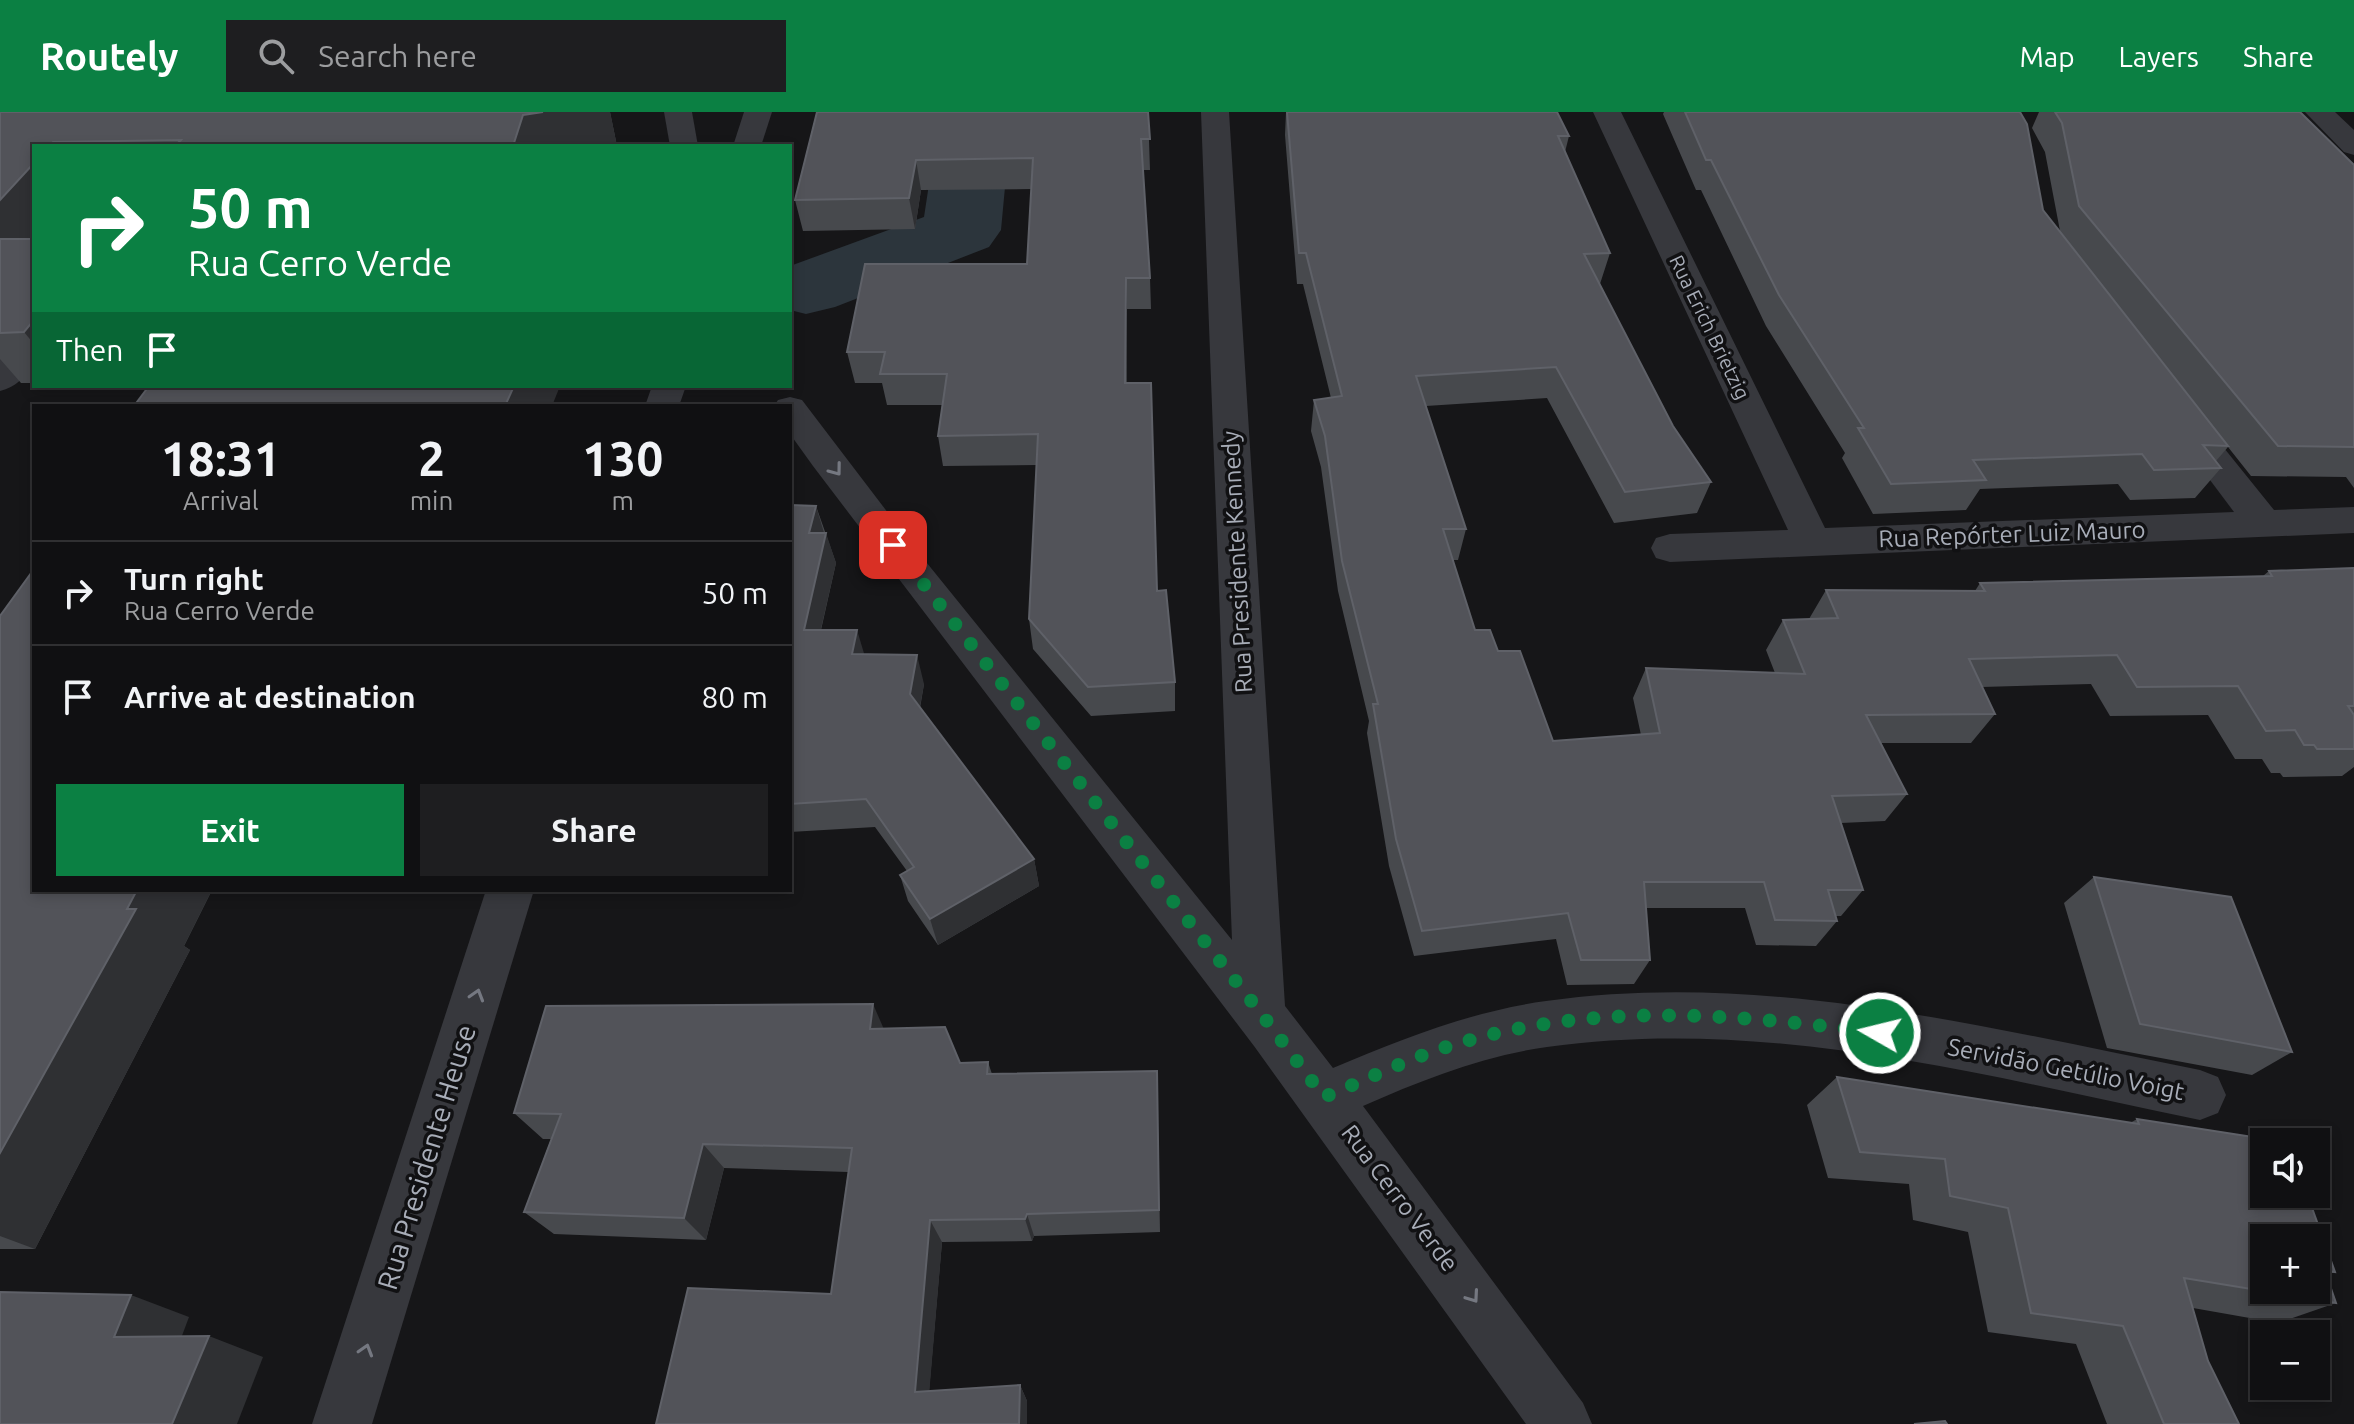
<!DOCTYPE html>
<meta charset="utf-8">
<style>
:root{--surface:#101012;--page:#1e1e20;--text:#f1f3f6;--muted:#9c9d9f;--line:#303032;--accent:#0b8043}
body{margin:0;font-family:Ubuntu,sans-serif;background:var(--page);color:var(--text);height:100vh;display:flex;flex-direction:column;font-size:30px;white-space:nowrap}
*{box-sizing:border-box;margin:0}
p{font-size:26px;color:var(--muted)}
.icon{flex:none;width:44px;height:44px;fill:none;stroke:currentColor;stroke-width:2;stroke-linecap:round;stroke-linejoin:round}
.map{position:relative;flex:1;overflow:hidden}
.details{position:absolute;left:32px;top:292px;width:760px;height:488px;display:flex;flex-direction:column;background:var(--surface);border-radius:0px;box-shadow:0 4px 12px #0003,0 0 0 2px var(--line)}
.details>*{flex:none}
.hud{position:absolute;left:32px;top:32px;width:760px;height:244px;border-radius:0px;box-shadow:0 4px 12px #0003,0 0 0 2px var(--line);background:#0b8043;color:#fff;overflow:hidden}
.controls{position:absolute;left:2250px;top:1016px;display:grid;gap:16px}
.controls a{display:grid;place-items:center;width:80px;height:80px;border-radius:0px;background:var(--surface);box-shadow:0 4px 12px #0003,0 0 0 2px var(--line);font-size:40px}
.pin{position:absolute;display:grid;place-items:center;width:68px;height:68px;color:#fff;margin:-34px;border-radius:16px;box-shadow:0 4px 12px #0006}
.me{position:absolute;width:88px;margin:-44px;rotate:278deg;stroke-linejoin:round;filter:drop-shadow(0 0 6px #0008)}
.turn{display:flex;align-items:center;gap:28px;height:168px;padding:0 24px;font-size:36px}
.turn .icon{width:104px;height:104px;stroke-width:2.5}
.turn b{display:block;font-size:56px;line-height:68px}
.then{display:flex;align-items:center;height:76px;padding:0 24px;background:#0003;gap:16px;font-size:30px}
.eta{display:flex;justify-content:space-evenly;align-items:center;height:136px;text-align:center}
.eta b{font-size:48px;font-weight:700;line-height:56px}
.primary-button{display:flex;gap:16px;margin-top:auto;padding:16px 24px}
.primary-button a{flex:1;height:92px;border-radius:0px;background:var(--accent);color:#fff;font-size:32px;font-weight:700;line-height:92px;text-align:center}
.primary-button a+a{background:var(--page);color:var(--text)}
ul{padding:0;list-style:none}
li{display:flex;align-items:center;gap:24px;height:104px;padding:0 24px;border-top:2px solid var(--line)}
li div{flex:1}
li b{display:block;font-size:30px}
li em{font-style:normal}
header{display:flex;align-items:center;gap:48px;box-sizing:border-box;height:112px;padding:0 40px;background:var(--accent);color:#fff}
header strong{font-size:38px}
nav{display:flex;gap:44px;margin-inline-start:auto;font-size:28px}
.search{width:560px;height:72px;background:var(--page);display:flex;align-items:center;gap:20px;box-sizing:border-box;padding:0 28px;border-radius:0px;color:var(--muted);font-size:30px}
.map>svg:first-child{display:block}
.lines{fill:none;stroke-linecap:round;stroke-linejoin:round}
.river{fill:#2c353c;fill-rule:evenodd}
.minor{fill:#37383d;fill-rule:evenodd}
.wall{fill:#47494d}
.shaded-wall{fill:#2f3033}
.building{fill:#525359;stroke:#5f6168;stroke-width:2;fill-rule:evenodd}
.oneway{stroke:#757881}
.route{stroke:#0b8043;stroke-width:14;stroke-dasharray:0 25.2}
.labels{text-anchor:middle;dominant-baseline:central;stroke-width:7;stroke-linejoin:round;paint-order:stroke}
.far-street-label{font-size:20px;fill:#a8adb8;stroke:#111113}
.street-label{font-size:24px;fill:#a8adb8;stroke:#111113}
.near-street-label{font-size:28px;fill:#a8adb8;stroke:#111113}
</style>
<header>
<strong>Routely</strong>
<div class="search"><svg class="icon" aria-label="search" viewBox="0 0 24 24"><circle cx="10" cy="10" r="6"/><path d="M15 15l6 6"/></svg>Search here</div>
<nav><a>Map</a><a>Layers</a><a>Share</a></nav>
</header>
<div class="map">
<svg width="2354" height="1312" viewBox="0 0 2354 1312">
<rect width="100%" height="100%" fill="#161618"/>
<g class="lines">
<polygon class="river" points="940,0 1012,0 1001,118 989,135 835,195 806,202 790,198 790,154 924,105"/>
<g class="minor">
<polygon points="664,0 692,0 698,34 670,34"/>
<polygon points="744,0 772,0 761,34 733,34"/>
<path d="M1201 0H1229L1285 894 1333 956C1402 927 1472 899 1546 889 1766 858 1986 916 2200 958L2218 965 2226 983 2218 1001 2200 1008C1986 964 1767 904 1547 935 1482 944 1422 968 1363 994L1583 1291 1592 1312H1526L1254 934 813 354 790 322V294H774L778 288 790 285 802 288 914 435 1232 828Z"/>
<polygon points="1593,0 1621,0 1825,416 2234,400 2165,308 2171,300 2183,297 2195,300 2274,398 2354,395 2354,421 1670,450 1656,446 1651,436 1656,426 1670,422 1788,418"/>
<polygon points="2305,0 2335,0 2354,18 2354,43 2344,40"/>
<path d="M34 218C34 246 32 270 0 279V246L22 221Z"/>
<polygon points="652,274 686,274 679,294 645,294"/>
<polygon points="486,778 534,778 372,1312 312,1312"/>
</g>
</g>
<g class="wall">
<polygon points="0,0 610,0 617,34 34,34 34,271 21,271 0,247"/>
<polygon points="817,0 1148,0 1150,58 1143,58 1150,166 1151,197 1127,197 1127,271 1157,479 1175,570 1175,599 1091,604 1033,537 1029,507 1037,353 943,354 938,324 942,293 887,293 882,271 855,271 847,240 1027,152 1032,77 921,78 915,117 803,119 795,88"/>
<polygon points="1286,0 1557,0 1569,24 1565,40 1610,141 1600,172 1673,314 1711,370 1697,401 1614,411 1547,286 1426,294 1466,417 1458,448 1452,448 1475,518 1498,539 1553,629 1641,623 1633,586 1646,556 1775,561 1766,538 1783,508 1809,507 1826,478 1975,479 1980,471 2263,464 2269,459 2354,456 2354,655 2342,664 2283,665 2280,661 2271,661 2262,647 2235,647 2208,603 2110,604 2091,572 1982,575 1995,602 1971,631 1881,631 1907,682 1885,709 1841,711 1863,778 1841,804 1836,804 1837,809 1816,834 1756,833 1745,796 1646,796 1650,848 1634,872 1567,873 1556,827 1414,844 1389,754 1367,621 1369,609 1338,479 1321,355 1311,319 1314,288 1331,286 1303,172 1297,172 1285,23"/>
<polygon points="1664,0 2020,0 2043,98 2060,119 2045,40 2032,16 2039,0 2300,0 2354,53 2354,376 2346,365 2251,364 2228,335 2216,349 2221,356 2195,386 2130,388 2118,372 1980,377 1966,398 1873,402 1842,346 1845,341 1766,214 1701,78 1696,78 1663,2"/>
<polygon points="790,393 816,394 836,451 821,518 864,542 924,572 920,596 1034,747 1039,774 938,833 908,789 900,763 907,759 875,715 790,720"/>
<polygon points="0,504 34,778 212,778 184,834 190,838 35,1137 0,1137"/>
<polygon points="2094,765 2292,940 2252,963 2107,936 2064,791"/>
<polygon points="883,916 960,951 988,950 992,962 1157,959 1160,1120 1034,1124 1032,1129 942,1130 929,1279 1020,1273 1027,1289 1027,1312 656,1312 831,1182 848,1060 724,1056 706,1128 554,1122 524,1100 551,1027 543,1027 514,1001"/>
<polygon points="1837,965 2130,1011 2137,1007 2335,1160 2326,1163 2336,1191 2278,1211 2193,1196 2208,1249 2239,1312 2107,1312 2076,1232 1988,1220 1968,1120 1913,1108 1909,1072 1828,1066 1807,993"/>
</g>
<g class="shaded-wall">
<polygon points="543,0 610,0 617,34 513,34 523,3"/>
<polygon points="916,48 921,78 915,117 909,86"/>
<polygon points="34,51 34,144 0,169 0,88"/>
<polygon points="1126,166 1127,197 1126,302 1125,271"/>
<polygon points="34,208 34,232 24,220"/>
<polygon points="514,274 560,274 552,294 505,294"/>
<polygon points="816,394 825,424 809,421"/>
<polygon points="826,421 836,451 814,547 804,518"/>
<polygon points="857,518 866,548 852,542"/>
<polygon points="917,543 924,572 917,611 910,582"/>
<polygon points="1034,747 1039,774 938,833 930,807"/>
<polygon points="137,778 212,778 184,834 190,838 35,1137 0,1124 0,1041"/>
<polygon points="873,892 886,922 870,917"/>
<polygon points="703,1032 724,1056 706,1128 684,1106"/>
<polygon points="1027,1102 1034,1124 1032,1129 1025,1107"/>
<polygon points="930,1108 942,1130 928,1295 915,1280"/>
<polygon points="131,1183 189,1205 174,1245 114,1225"/>
<polygon points="209,1224 263,1245 237,1312 172,1312"/>
<polygon points="1020,1273 1027,1289 1027,1312 1019,1312"/>
</g>
<g class="building">
<polygon points="0,0 543,0 523,3 513,34 175,34 181,28 53,30 50,34 34,34 34,51 0,88"/>
<polygon points="817,0 1148,0 1150,27 1141,27 1150,166 1126,166 1125,271 1151,271 1157,479 1166,478 1175,570 1088,575 1029,507 1038,322 938,324 947,262 880,262 885,240 847,240 865,152 1027,152 1033,46 916,48 909,86 795,88"/>
<polygon points="1287,0 1557,0 1569,24 1558,24 1610,141 1584,142 1673,314 1711,370 1625,380 1556,255 1416,264 1466,417 1443,417 1475,518 1490,518 1498,539 1520,539 1553,629 1660,621 1646,556 1805,562 1783,508 1838,506 1826,478 1985,479 1980,471 2272,464 2269,459 2354,456 2354,594 2348,594 2354,603 2354,637 2317,637 2314,633 2304,633 2295,618 2266,619 2238,574 2137,575 2117,543 1969,547 1995,602 1866,603 1907,682 1832,684 1863,778 1828,778 1837,809 1775,808 1764,770 1644,770 1650,848 1581,848 1568,801 1422,819 1396,727 1373,592 1378,592 1342,449 1325,324 1314,288 1342,284 1306,141 1299,141"/>
<polygon points="1685,0 2020,0 2027,12 2043,98 2228,334 2203,333 2221,356 2154,358 2142,342 1973,348 1986,368 1891,372 1858,316 1864,316 1779,183 1711,48 1706,48"/>
<polygon points="2055,0 2300,0 2354,53 2354,335 2278,334 2079,94 2062,11"/>
<polygon points="0,127 34,127 34,208 24,220 0,221"/>
<polygon points="149,274 514,274 505,294 134,294"/>
<polygon points="790,393 816,394 809,421 826,421 804,518 857,518 852,542 917,543 910,582 1034,747 930,807 900,763 914,755 866,687 790,692"/>
<polygon points="34,457 34,778 137,778 127,797 136,797 0,1041 0,504"/>
<polygon points="2094,765 2231,785 2292,940 2140,912"/>
<polygon points="873,892 870,917 945,915 960,951 988,950 987,962 1157,959 1159,1098 1027,1102 1025,1107 930,1108 915,1280 1020,1273 1019,1312 656,1312 688,1176 831,1182 852,1036 703,1032 684,1106 524,1100 561,1002 514,1001 546,894"/>
<path d="M1837 965 2139 1012 2137 1007 2285 1030H2264V1082H2307L2335 1160 2325 1159 2336 1191 2184 1166 2208 1249 2239 1312H2164L2123 1214 2031 1201 2008 1096 1950 1084 1945 1047 1860 1040ZM2264 1126H2316V1178H2264Z"/>
<polygon points="0,1180 131,1183 114,1225 209,1224 172,1312 0,1312"/>
<polygon points="1945,1309 1947,1312 1914,1312"/>
</g>
<defs><path id="oneway-chevron" d="M-2-3.5L2.5 0L-2 3.5" fill="none" stroke-width="1.6" stroke-linecap="round" stroke-linejoin="round" transform="scale(2)"/></defs>
<g class="oneway">
<use href="#oneway-chevron" transform="translate(836 358) rotate(53)"/>
<use href="#oneway-chevron" transform="translate(477 883) rotate(-73)"/>
<use href="#oneway-chevron" transform="translate(1473 1185) rotate(55)"/>
<use href="#oneway-chevron" transform="translate(366 1238) rotate(-73)"/>
</g>
<g class="lines">
<path class="route" d="M893 433 1260 900 1324 985C1366 968 1409 946 1453 933 1596 889 1734 902 1880 921"/>
</g>
<g class="labels">
<g class="far-street-label">
<text transform="translate(1710 215) rotate(64)">Rua Erich Brietzig</text>
</g>
<g class="street-label">
<text transform="translate(2012 422) rotate(-2)">Rua Repórter Luiz Mauro</text>
<text transform="translate(1237 450) rotate(-93)">Rua Presidente Kennedy</text>
<text transform="translate(2066 957) rotate(11)">Servidão Getúlio Voigt</text>
<text transform="translate(1400 1086) rotate(53)">Rua Cerro Verde</text>
</g>
<g class="near-street-label">
<text transform="translate(426 1045) rotate(-73)">Rua Presidente Heuse</text>
</g>
</g>
</svg>
<div class="controls">
<a><svg class="icon" aria-label="sound" viewBox="0 0 24 24"><path d="M4 9h4l5-4v14l-5-4H4zM17 9q2 3 0 6"/></svg></a>
<a>+</a>
<a>−</a>
</div>
<div class="pin" style="left:893px;top:433px;background:#d93025"><svg class="icon" aria-label="arrive" viewBox="0 0 24 24"><path d="M6 21V4h12l-3 4 3 4H6"/></svg></div>
<svg class="me" style="left:1880px;top:921px" viewBox="-20 -20 40 40"><circle r="17" fill="#0b8043" stroke="#fff" stroke-width="3"/><path d="M0-11L8 9 0 5-8 9z" fill="#fff"/></svg>
<div class="hud">
<div class="turn"><svg class="icon" aria-label="right" viewBox="0 0 24 24"><path d="M7 20v-9h11M14 6l5 5-5 5"/></svg><div><b>50 m</b>Rua Cerro Verde</div></div>
<div class="then">Then<svg class="icon" aria-label="arrive" viewBox="0 0 24 24"><path d="M6 21V4h12l-3 4 3 4H6"/></svg></div>
</div>
<section class="details">
<div class="eta">
<div><b>18:31</b><p>Arrival</p></div>
<div><b>2</b><p>min</p></div>
<div><b>130</b><p>m</p></div>
</div>
<ul>
<li><svg class="icon" aria-label="right" viewBox="0 0 24 24"><path d="M7 20v-9h11M14 6l5 5-5 5"/></svg><div><b>Turn right</b><p>Rua Cerro Verde</p></div><em>50 m</em></li>
<li><svg class="icon" aria-label="arrive" viewBox="0 0 24 24"><path d="M6 21V4h12l-3 4 3 4H6"/></svg><div><b>Arrive at destination</b></div><em>80 m</em></li>
</ul>
<div class="primary-button"><a>Exit</a><a>Share</a></div>
</section>
</div>
